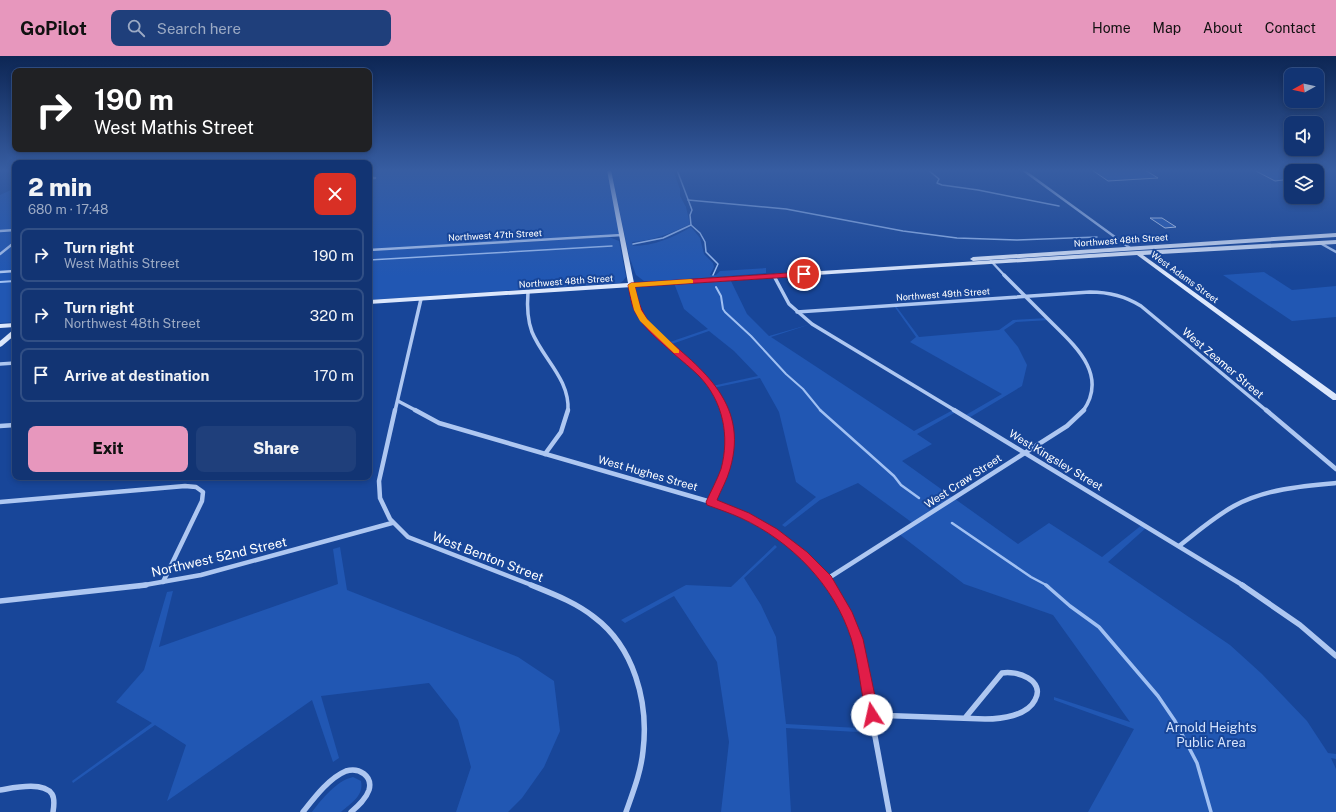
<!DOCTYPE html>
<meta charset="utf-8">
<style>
:root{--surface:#123473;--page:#1f3f7b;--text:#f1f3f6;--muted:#9caac4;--line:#314f85;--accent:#e797bd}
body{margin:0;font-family:"Public Sans",sans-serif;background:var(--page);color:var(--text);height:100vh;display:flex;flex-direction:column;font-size:15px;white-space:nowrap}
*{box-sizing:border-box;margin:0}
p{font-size:13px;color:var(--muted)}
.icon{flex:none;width:22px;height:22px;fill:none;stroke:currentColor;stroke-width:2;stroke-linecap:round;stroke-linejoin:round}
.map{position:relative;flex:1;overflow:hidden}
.drawer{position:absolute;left:12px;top:104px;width:360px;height:320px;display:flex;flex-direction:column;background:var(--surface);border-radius:8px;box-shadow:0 2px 6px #0003,0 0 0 1px var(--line)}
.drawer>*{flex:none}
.top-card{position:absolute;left:12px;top:12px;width:360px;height:84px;border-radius:8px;box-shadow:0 2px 6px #0003,0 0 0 1px var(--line);background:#202124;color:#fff;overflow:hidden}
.needle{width:26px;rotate:262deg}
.tools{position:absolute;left:1284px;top:12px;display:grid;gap:8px}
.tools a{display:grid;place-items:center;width:40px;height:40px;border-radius:8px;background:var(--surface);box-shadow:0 2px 6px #0003,0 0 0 1px var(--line);font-size:20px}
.pin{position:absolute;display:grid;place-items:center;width:34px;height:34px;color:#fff;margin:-17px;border:2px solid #fff;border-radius:50%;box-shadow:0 1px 4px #0007}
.me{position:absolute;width:44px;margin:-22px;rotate:350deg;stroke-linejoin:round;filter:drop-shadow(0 0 3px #0008)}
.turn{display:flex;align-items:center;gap:14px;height:84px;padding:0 16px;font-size:18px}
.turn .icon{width:52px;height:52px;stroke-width:2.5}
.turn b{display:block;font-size:28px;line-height:34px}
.round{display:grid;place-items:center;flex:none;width:42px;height:42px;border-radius:8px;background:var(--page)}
.headline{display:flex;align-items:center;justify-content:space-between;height:68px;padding:0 16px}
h1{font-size:24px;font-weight:800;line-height:30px}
.cta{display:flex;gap:8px;margin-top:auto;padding:8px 16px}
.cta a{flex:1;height:46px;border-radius:8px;background:var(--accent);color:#111;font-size:16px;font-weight:800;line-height:46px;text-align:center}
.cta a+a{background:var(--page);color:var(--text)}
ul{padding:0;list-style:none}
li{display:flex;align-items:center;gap:12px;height:54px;margin:0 8px 6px;padding:0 8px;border:2px solid var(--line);border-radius:8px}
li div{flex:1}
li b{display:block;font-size:15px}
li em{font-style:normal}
header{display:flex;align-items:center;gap:24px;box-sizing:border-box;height:56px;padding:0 20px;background:var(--accent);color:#111}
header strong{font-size:19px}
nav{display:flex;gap:22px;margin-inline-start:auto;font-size:14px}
.search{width:280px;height:36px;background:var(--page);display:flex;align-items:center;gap:10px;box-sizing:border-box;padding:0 14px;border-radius:8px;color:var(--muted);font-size:15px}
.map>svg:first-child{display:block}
.green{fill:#2157b3}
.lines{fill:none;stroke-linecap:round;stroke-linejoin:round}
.stream-far3{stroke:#a0c0f3;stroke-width:1.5}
.stream-far2{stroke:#a0c0f3;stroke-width:2}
.stream-far1{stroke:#a0c0f3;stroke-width:2.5}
.stream{stroke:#a0c0f3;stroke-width:3.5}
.building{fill:#275cb8;stroke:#d5e3fc}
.street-far3{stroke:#aec7f1;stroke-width:2.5}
.street-far2{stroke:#aec7f1;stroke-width:3.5}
.street-far1{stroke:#aec7f1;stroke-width:4.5}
.street{stroke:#aec7f1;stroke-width:5.5}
.secondary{fill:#dce7fc;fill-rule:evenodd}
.route{fill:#e11d48;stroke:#92132f}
.slow{fill:#f59e0b}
.labels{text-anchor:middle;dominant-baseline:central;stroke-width:4;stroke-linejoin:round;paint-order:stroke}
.far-street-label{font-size:9px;fill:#fff;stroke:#184699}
.street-label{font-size:11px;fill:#fff;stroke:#184699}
.near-street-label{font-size:13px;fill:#fff;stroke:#184699}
.near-park-label{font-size:13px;fill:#d5e3fc;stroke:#184699}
</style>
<header>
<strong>GoPilot</strong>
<div class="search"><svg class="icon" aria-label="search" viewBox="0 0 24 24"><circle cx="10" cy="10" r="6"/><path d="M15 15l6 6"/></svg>Search here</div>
<nav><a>Home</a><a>Map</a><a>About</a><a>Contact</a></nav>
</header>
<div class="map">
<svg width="1336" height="756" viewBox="0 0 1336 756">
<rect width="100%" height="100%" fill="#184699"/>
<g class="green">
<polygon points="369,114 609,114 622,179 369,194"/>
<path d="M611 114H673L680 133V140L686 151 690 168C671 177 653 185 632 186L633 190C654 190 674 181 691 171L700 182 704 198 713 207 714 211 710 219H716L720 215 766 212V217L650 226 644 225 636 219 629 200Z"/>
<polygon points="15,132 15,215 0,216 0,139"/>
<polygon points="609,181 619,185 626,221 623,225 620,227 369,244 369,195"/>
<polygon points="15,216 15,266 0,267 0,217"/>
<polygon points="1264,216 1292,234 1336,230 1336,261 1292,265 1223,219"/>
<polygon points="730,223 747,258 769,280 811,268 771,281 914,375 953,354 956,356 917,378 932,388 902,405 1018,488 1049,467 1102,501 1143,468 1147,471 1108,506 1230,589 1262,618 1307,665 1328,697 1336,698 1336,703 1331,702 1336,713 1336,756 1088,756 1134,673 1054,644 1054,641 1130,666 1053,559 964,528 899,478 914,468 858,427 820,444 785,471 782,469 816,441 796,426 779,356 760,322 713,332 712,330 758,320 734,295 709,275 669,289 667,287 708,273 684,253 674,227"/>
<polygon points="894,250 896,250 919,281 999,274 1013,264 1048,262 1050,264 1016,266 1004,274 1018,291 1027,309 1022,330 967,363 964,360 1002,338 910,286 916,281"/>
<polygon points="775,489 777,491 744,522 761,549 776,581 786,668 858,672 858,676 786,672 791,756 721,756 729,686 717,606 674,540 625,567 621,564 686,529 731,531"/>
<polygon points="340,491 347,534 518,601 554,625 560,675 544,711 522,742 508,756 456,756 471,711 458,664 429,627 321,640 339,702 333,706 312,644 167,745 186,689 155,669 73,727 72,725 152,667 116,646 144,614 167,536 173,535 159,591 338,528 333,493"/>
<path d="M353 721 361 725C364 740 351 747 341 756H312C322 743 336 725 353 721Z"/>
</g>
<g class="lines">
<g class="stream-far3">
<polyline points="677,114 692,154 690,159 691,169 700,177 705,186 706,196 718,208 713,219"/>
<polyline points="928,114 939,123 937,127 942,129 978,134 1059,150"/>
<polyline points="688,144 786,153 903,175 957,182 1017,184 1097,181"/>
<polyline points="633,188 663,182 691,169"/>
<polyline points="369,204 612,190"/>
</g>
<g class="stream-far2">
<polyline points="0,226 15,225"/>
<polyline points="716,231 721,240 723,253 725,256 751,280 786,318 803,333 821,355"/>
</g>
<g class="stream-far1">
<polyline points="820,354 894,420 901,429 919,442"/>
<polyline points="952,467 1031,521 1048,530"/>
</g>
<polyline class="stream" points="1046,529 1070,550 1099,571 1158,640 1175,665 1197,707 1211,756"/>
</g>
<g class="building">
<polygon points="1092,114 1145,114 1158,122 1108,125"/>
<polygon points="1254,114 1291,114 1291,129 1283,124 1275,125"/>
<polygon points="1150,162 1162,162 1176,171 1165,172"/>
</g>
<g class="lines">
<g class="street-far3">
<polyline points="1023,114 1130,192"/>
<polyline points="369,122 375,122"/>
<polyline points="0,175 15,174"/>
<polyline points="1320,187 1336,196"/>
<polyline points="369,194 622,179"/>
<polyline points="0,198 15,186"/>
<polyline points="991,205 1005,220"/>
<polyline points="0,216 15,215"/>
</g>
<g class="street-far2">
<path d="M1004 219C1019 234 1034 249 1050 265 1074 289 1109 318 1083 355"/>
<polyline points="774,220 789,248 812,268 956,355"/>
<polyline points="631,229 638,253 647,268 699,316 712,332 724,355"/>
<path d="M528 236C527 249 527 263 532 276 543 303 570 323 568 355"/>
<path d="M797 256 1090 236C1109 236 1125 240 1141 250L1267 355"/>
<polyline points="0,308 15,307"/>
<polyline points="398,345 417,355"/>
<polyline points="395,355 421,243"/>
</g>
<g class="street-far1">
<polyline points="395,354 379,425 380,442 390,463 408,481 534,530"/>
<path d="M415 354 439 367 711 446C760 466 798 487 830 530"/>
<polyline points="954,354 1244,530"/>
<polyline points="1266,354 1336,413"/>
<polyline points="0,370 15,369"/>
<polyline points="545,398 561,376 568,354"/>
<polyline points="0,446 185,430 196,431 203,436 202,445 163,526"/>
<path d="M711 446C726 414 736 390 724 354"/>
<path d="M1179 490C1197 476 1214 461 1234 450 1265 433 1302 430 1336 427"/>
<polyline points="827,523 1067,370 1084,354"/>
<polyline points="139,530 201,519 392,467"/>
</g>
<g class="street">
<path d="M531 529C553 538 575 546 594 561 634 591 649 646 643 695 641 716 633 736 626 756"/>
<polyline points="830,529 846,557 857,583 889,756"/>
<polyline points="1242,529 1300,569 1336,600"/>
<polyline points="0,545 146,529"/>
<path d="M872 659 985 663C1001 663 1027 660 1035 644 1046 624 1016 614 1002 617L965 662"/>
<path d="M0 734C13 732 43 725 52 738 55 743 54 750 53 756"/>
<path d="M303 756C314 742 329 722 346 715 359 711 373 720 369 734 366 743 358 750 351 756"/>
</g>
<g class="secondary">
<polygon points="607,114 611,114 634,227 1137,195 1336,184 1336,188 1143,199 1336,338 1336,344 1333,344 1137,199 909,213 369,248 369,244 628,227"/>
<polygon points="1336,177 1336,181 973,205 970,203 973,201"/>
<polygon points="15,267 15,271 0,272 0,268"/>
<polygon points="15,273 15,279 2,290 0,291 0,285 13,274"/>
</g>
</g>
<linearGradient id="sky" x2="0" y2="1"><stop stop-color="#0d2654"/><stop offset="0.52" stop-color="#375da2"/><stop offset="1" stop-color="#375da2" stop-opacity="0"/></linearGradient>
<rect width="1336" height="220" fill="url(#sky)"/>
<path class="route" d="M804 216 806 217V220L635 231C639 249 642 258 654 272 699 311 750 345 730 413 727 424 721 434 717 444L749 457 777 473 807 496 831 520 852 556 863 583 879 659 877 664 872 665 868 664 866 659C861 635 858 604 851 582 834 529 791 485 741 462 730 457 718 453 707 449L706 446C711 435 717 424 721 413 730 380 723 345 699 320 691 312 682 305 674 298 660 285 644 273 635 256 631 248 630 238 628 229L631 227Z"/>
<polygon class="slow" points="691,223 693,224 693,227 635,231 641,254 647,263 679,294 679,297 674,297 640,265 634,254 628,229 631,227"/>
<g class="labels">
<g class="far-street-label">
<text transform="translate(495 179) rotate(-3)">Northwest 47th Street</text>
<text transform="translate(1121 184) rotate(-4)">Northwest 48th Street</text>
<text transform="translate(1185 221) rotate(36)">West Adams Street</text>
<text transform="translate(566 225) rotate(-4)">Northwest 48th Street</text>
<text transform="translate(943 238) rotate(-4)">Northwest 49th Street</text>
</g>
<g class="street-label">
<text transform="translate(1223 307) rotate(40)">West Zeamer Street</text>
<text transform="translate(1056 404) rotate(31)">West Kingsley Street</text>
<text transform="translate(648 417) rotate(16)">West Hughes Street</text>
<text transform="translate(963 425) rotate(-33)">West Craw Street</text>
</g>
<g class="near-street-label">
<text transform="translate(219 501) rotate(-13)">Northwest 52nd Street</text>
<text transform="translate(488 501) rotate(21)">West Benton Street</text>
</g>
<g class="near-park-label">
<text x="1211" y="671">Arnold Heights<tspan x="1211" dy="15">Public Area</tspan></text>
</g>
</g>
</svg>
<div class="tools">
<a><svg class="needle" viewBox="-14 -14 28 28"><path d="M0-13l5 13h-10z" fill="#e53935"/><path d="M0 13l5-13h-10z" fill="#9caac4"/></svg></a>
<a><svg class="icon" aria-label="sound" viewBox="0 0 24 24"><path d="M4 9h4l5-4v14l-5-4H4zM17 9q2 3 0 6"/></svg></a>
<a><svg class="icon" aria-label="layers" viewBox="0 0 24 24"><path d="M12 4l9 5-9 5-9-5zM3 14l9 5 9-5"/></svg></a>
</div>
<div class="pin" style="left:804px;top:218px;background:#d93025"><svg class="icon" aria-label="arrive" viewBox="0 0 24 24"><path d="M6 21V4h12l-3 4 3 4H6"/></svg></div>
<svg class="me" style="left:872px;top:659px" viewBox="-20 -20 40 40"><circle r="19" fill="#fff"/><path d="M0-13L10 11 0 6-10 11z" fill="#e11d48"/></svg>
<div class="top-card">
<div class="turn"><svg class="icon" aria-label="right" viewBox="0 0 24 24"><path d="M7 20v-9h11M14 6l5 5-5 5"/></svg><div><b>190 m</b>West Mathis Street</div></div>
</div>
<section class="drawer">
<div class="headline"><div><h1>2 min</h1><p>680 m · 17:48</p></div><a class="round" style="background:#d93025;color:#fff"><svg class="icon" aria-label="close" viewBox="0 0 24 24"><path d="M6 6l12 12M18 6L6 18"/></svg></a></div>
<ul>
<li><svg class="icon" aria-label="right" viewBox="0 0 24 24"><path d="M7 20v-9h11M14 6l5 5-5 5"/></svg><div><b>Turn right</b><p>West Mathis Street</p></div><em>190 m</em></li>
<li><svg class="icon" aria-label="right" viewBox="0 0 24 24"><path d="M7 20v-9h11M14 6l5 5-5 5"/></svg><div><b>Turn right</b><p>Northwest 48th Street</p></div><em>320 m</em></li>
<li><svg class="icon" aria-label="arrive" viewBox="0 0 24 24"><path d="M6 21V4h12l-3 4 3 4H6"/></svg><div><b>Arrive at destination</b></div><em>170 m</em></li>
</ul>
<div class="cta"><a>Exit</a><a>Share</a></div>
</section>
</div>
